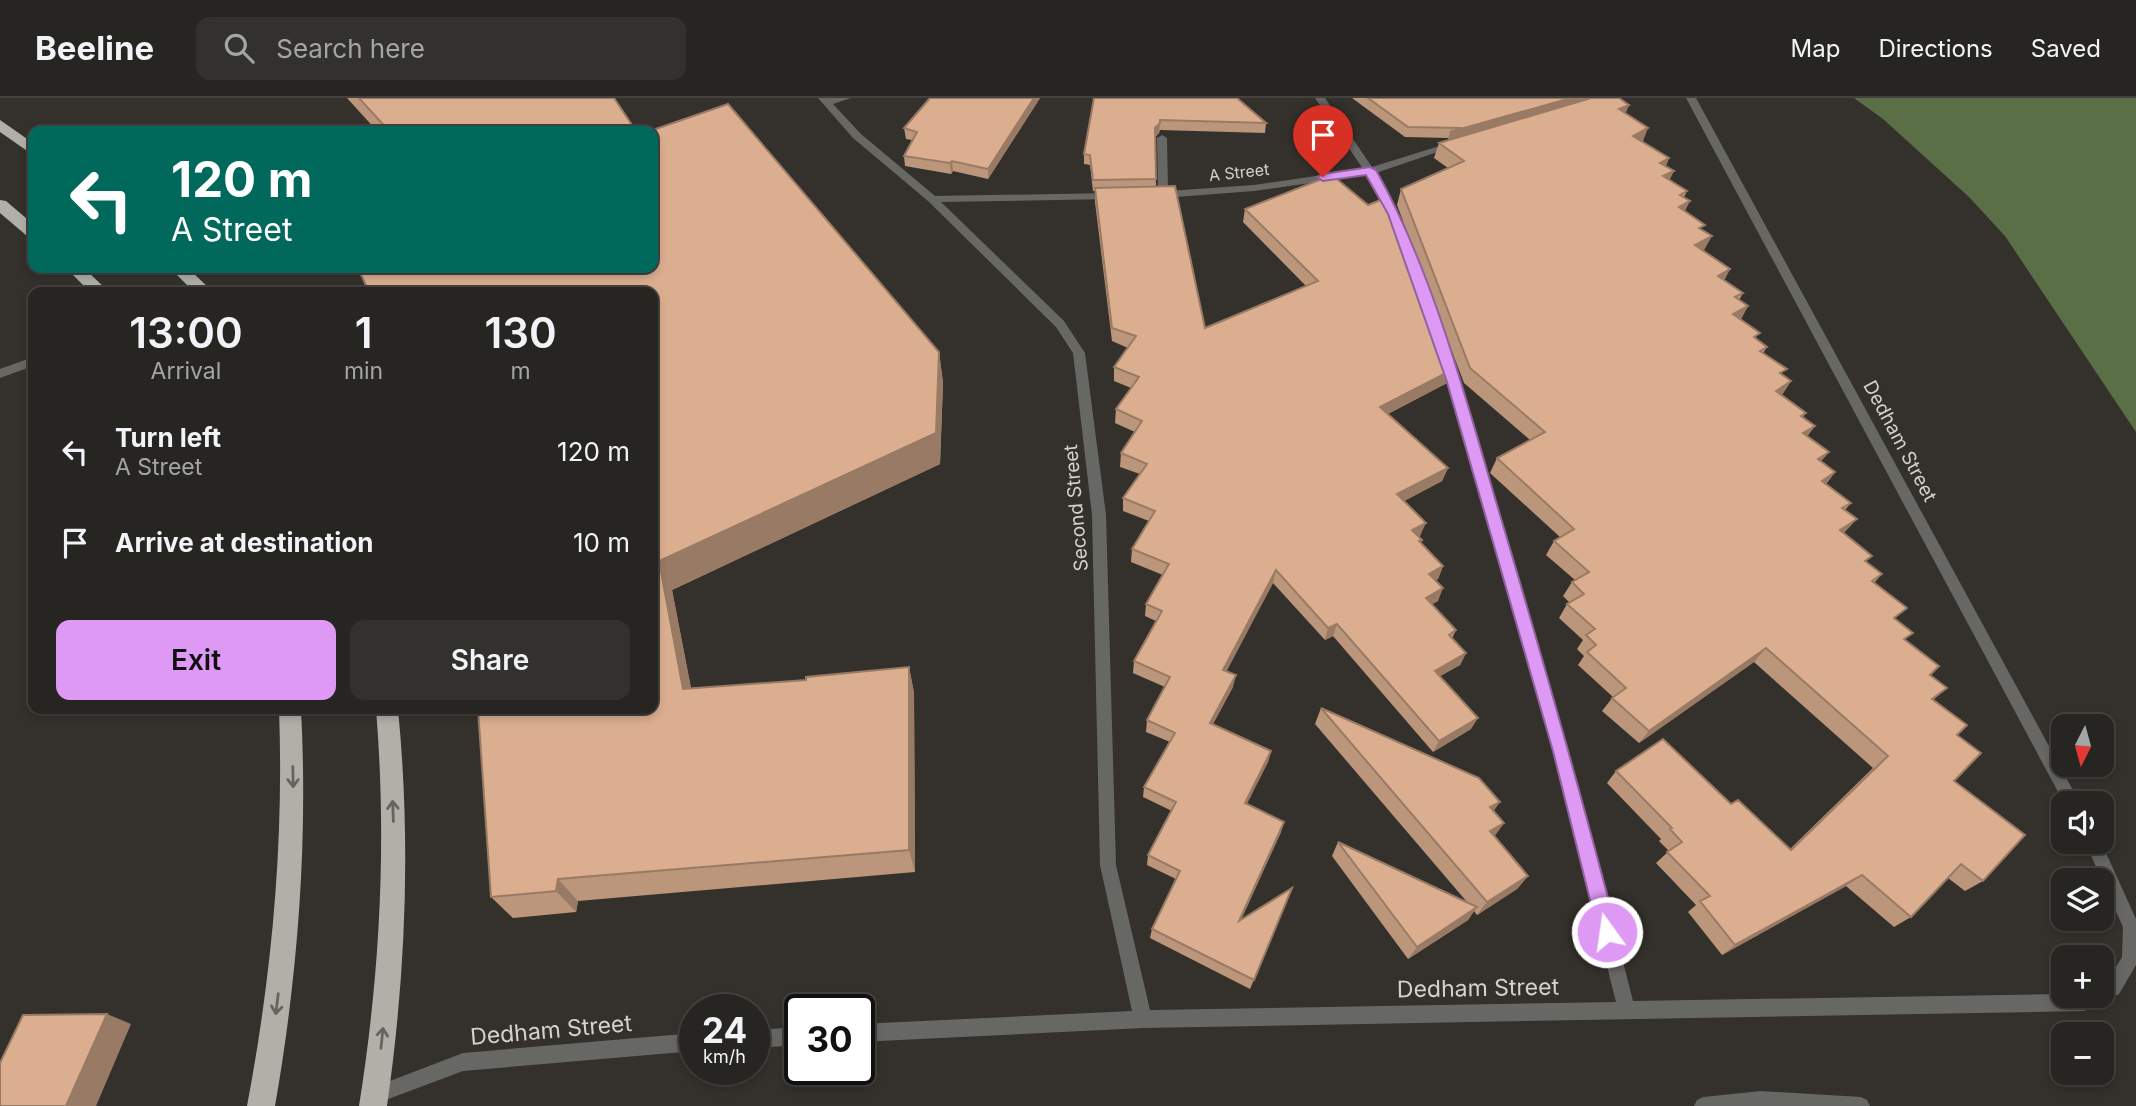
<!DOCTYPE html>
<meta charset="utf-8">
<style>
:root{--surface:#272521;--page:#33312e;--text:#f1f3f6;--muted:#a4a5a5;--line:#43423f;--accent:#dd99f3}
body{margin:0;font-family:Inter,sans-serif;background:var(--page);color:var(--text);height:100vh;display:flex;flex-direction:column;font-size:26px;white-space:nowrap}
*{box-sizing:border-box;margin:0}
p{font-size:23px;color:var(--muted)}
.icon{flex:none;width:38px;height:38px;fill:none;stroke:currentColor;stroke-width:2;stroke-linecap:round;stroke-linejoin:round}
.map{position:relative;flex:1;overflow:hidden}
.panel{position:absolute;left:28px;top:189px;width:630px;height:427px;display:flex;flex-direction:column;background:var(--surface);border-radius:14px;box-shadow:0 4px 10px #0003,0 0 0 2px var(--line)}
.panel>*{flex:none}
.hud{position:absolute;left:28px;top:28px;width:630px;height:147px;border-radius:14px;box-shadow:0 4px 10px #0003,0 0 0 2px var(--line);background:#00695c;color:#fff;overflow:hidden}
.needle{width:46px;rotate:186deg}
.tools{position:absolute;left:2051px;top:616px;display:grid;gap:14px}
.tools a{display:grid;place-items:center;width:63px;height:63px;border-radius:14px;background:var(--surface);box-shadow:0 4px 10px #0003,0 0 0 2px var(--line);font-size:35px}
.speed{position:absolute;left:679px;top:896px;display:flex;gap:14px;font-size:35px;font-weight:700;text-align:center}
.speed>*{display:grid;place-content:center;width:91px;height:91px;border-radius:50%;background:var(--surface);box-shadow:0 4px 10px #0003,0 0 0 2px var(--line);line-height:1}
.speed small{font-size:18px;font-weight:400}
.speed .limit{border:4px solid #111;border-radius:10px;background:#fff;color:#111}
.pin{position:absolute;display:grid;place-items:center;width:60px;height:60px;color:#fff;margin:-72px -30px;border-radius:50% 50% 50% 0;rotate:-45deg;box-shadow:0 0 7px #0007}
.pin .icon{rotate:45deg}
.me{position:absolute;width:77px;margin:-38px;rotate:346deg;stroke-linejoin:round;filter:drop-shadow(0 0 5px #0008)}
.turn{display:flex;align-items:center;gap:24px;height:147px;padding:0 28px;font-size:32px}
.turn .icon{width:91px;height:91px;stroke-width:2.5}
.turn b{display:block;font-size:49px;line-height:60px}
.eta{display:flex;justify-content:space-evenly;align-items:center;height:119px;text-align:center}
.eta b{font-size:42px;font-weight:600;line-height:49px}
.cta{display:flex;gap:14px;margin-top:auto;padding:14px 28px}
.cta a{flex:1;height:80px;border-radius:14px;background:var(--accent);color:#111;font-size:28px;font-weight:600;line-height:80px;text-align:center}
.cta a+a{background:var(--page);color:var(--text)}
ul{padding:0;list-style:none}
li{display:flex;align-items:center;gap:21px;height:91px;padding:0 28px}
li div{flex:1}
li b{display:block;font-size:26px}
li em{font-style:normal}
header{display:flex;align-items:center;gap:42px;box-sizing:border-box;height:98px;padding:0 35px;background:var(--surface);border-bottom:2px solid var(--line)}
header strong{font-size:33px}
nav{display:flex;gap:38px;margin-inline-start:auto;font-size:24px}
.search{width:490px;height:63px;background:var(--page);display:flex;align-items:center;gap:18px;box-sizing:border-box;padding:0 24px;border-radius:14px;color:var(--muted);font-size:26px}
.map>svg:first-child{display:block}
.water{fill:#5a6f45}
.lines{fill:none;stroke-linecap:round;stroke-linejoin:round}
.lane{fill:#676764;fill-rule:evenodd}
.street{fill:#676764;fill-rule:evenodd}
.highway{fill:#b0b0a9;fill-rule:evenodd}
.wall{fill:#bc967b}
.shaded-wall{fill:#997a64}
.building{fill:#dbae8f;stroke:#997a64;stroke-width:2}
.oneway{stroke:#66645e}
.route{fill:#dd99f3;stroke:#90639e;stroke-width:2}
.labels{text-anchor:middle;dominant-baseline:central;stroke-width:7;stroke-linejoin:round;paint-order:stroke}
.far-street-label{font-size:16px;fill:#d4d2ce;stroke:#34312c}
.street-label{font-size:19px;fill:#d4d2ce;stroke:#34312c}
.near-street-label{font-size:23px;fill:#d4d2ce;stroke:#34312c}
</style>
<header>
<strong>Beeline</strong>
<div class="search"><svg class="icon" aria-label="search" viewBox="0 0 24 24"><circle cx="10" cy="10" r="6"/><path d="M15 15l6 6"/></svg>Search here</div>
<nav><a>Map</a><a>Directions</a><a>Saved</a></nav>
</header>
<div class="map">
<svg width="2136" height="1008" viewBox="0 0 2136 1008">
<rect width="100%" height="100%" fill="#34312c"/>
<polygon class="water" points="1854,0 2136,0 2136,334 2005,138 1969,99 1883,21"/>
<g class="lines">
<g class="lane">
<polygon points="33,259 33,268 0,280 0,271"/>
<polygon points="1761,993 1861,999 1867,1002 1870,1008 1694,1008 1697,1002 1703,999"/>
</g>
<g class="street">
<polygon points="818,0 851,0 833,6 861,36 935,98 1112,95 1117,98 1112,101 941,104 1064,223 1085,255 1106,417 1116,767 1150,912 1616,904 1553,653 1438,256 1444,252 1450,256 1569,653 1633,903 2063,896 2063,898 2102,898 2102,886 2107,884 2122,859 2123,829 2085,744 2101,744 2136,821 2136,867 2119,896 2084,913 1143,930 859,944 859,926 1132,913 1100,767 1092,417 1073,255 1056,229 928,103 853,40"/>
<polygon points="1315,0 1325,0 1372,69 1449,45 1458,47 1376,75 1399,119 1418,164 1416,167 1412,168 1406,164 1388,119 1367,77 1254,93 1163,100 1155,97 1158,94 1157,40 1162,37 1167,40 1168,93 1254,87 1363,71"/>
<polygon points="1686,0 1696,0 2080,705 2064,705"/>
<polygon points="800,929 800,947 754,950 754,932"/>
<polygon points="695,935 695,953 463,973 375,1006 369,1003 366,997 369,991 463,955"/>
</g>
<g class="highway">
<polygon points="0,22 33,45 33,57 0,34"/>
<polygon points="0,102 6,103 33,126 33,139 27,138 0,115"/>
<polygon points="66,170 84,170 109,194 90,194"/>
<polygon points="170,170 188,170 213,194 194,194"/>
<path d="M279 611H301C308 745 298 876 275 1008H247C272 876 284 745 279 611Z"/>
<path d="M376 611H398C411 744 406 875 387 1008H359C380 876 387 745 376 611Z"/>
</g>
</g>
<g class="wall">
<polygon points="347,0 614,0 636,33 377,33"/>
<polygon points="930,0 1040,0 988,81 953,73 951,76 905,68 904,58 912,42 906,41 904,30"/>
<polygon points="1094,0 1266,25 1265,35 1160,32 1159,35 1155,39 1156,88 1205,230 1306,188 1243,124 1245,111 1447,285 1388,316 1448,370 1442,383 1404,403 1420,438 1419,438 1422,442 1421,445 1443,468 1438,481 1435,482 1438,503 1432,506 1456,532 1452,540 1466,555 1460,567 1440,578 1471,631 1433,654 1333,538 1325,542 1273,485 1226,573 1233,589 1213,626 1271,653 1268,664 1246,706 1281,734 1241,822 1292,790 1250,891 1150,840 1152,831 1176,781 1147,767 1148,757 1172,713 1143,699 1144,689 1170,644 1146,634 1147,622 1165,589 1133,575 1134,563 1156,523 1145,518 1146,506 1163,477 1131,464 1132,451 1149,423 1123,413 1123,400 1140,376 1120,369 1121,355 1135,334 1115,325 1116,311 1131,290 1114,283 1114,269 1128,250 1112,243 1095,104 1095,93 1093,93 1090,67 1084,66 1084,56"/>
<polygon points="1352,0 1619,0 1625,15 1643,44 1669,60 1666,68 1669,82 1687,93 1684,99 1685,113 1702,132 1704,153 1730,171 1724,182 1743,195 1739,202 1748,208 1741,221 1756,240 1767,249 1763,255 1783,277 1791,283 1782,297 1806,315 1803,319 1815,328 1807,338 1829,354 1821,363 1835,374 1826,386 1851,405 1845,412 1844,435 1867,464 1882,476 1874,485 1895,521 1905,542 1930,577 1947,590 1933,602 1957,637 1954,683 1983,783 1965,793 1948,780 1911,819 1894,829 1846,788 1722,857 1688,814 1696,807 1656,765 1669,753 1659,743 1661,741 1607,685 1616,673 1731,706 1790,751 1873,670 1754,564 1639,645 1602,613 1613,599 1578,567 1584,558 1577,551 1583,542 1559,520 1567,506 1570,505 1563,498 1572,484 1575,482 1546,457 1554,443 1560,439 1490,375 1497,360 1530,342 1464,285 1397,107 1401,91 1448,70 1434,60 1439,45 1448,42 1449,40 1405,39"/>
<polygon points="653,194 939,254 943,285 940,366 672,492 691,590 806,582 909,569 914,595 915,774 578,803 576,814 513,820 491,799 653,611"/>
<polygon points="1321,610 1500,704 1493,713 1504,725 1494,738 1528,778 1517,791 1477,817 1474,813 1468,822 1408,861 1332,758 1338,744 1467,804 1315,626"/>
</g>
<g class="shaded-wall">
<polygon points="1034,0 1040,0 988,81 988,71"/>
<polygon points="1571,0 1594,0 1447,45 1450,34"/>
<polygon points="1629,7 1623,22 1619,11"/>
<polygon points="1160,25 1159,35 1154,40 1155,30"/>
<polygon points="1648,30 1642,46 1633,38"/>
<polygon points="1669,60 1662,76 1660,65"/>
<polygon points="952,63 953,73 951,76 950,65"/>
<polygon points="1674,73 1666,89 1663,78"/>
<polygon points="1690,103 1682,119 1679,109"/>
<polygon points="1712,138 1703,154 1695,147"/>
<polygon points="1730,171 1722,187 1718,178"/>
<polygon points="1748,208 1739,224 1733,216"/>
<polygon points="939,254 943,285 940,366 672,492 696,617 683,591 659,463"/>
<polygon points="1452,272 1447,285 1376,322 1380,309"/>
<polygon points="1791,283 1781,298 1776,293"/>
<polygon points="1815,328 1804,343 1803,335"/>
<polygon points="1829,354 1817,368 1818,361"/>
<polygon points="1448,370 1442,383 1393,409 1397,396"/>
<polygon points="1835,374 1824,389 1822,383"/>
<polygon points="1857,421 1844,435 1840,432"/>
<polygon points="1426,425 1420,438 1407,444 1412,432"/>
<polygon points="1443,468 1438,481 1424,489 1429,476"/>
<polygon points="1276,472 1273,485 1221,584 1223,572"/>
<polygon points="1443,490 1438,503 1421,512 1426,500"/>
<polygon points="1337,526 1333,538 1325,542 1328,530"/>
<polygon points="1766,550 1754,564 1639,645 1649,633"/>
<polygon points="1466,555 1460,567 1430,584 1435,573"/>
<polygon points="909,569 914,595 915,774 909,752"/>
<polygon points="1236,577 1233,589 1207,636 1210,625"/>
<polygon points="1478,620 1471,631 1433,654 1439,643"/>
<polygon points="1271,653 1268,664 1242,716 1245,705"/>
<polygon points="1500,704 1490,718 1490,709"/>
<polygon points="1284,724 1281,734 1236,832 1239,823"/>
<polygon points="1504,725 1494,739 1490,733"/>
<polygon points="1862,777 1846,788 1722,857 1735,847"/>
<polygon points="1528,778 1517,791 1477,817 1487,804"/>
<polygon points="558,781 578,803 576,814 556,793"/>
<polygon points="1477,809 1468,822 1408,861 1417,849"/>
<polygon points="107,916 131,926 96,1008 66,1008"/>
</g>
<g class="building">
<polygon points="359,0 614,0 636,33 389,33"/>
<polygon points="930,0 1034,0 988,71 952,63 950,65 904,58 917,34 904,30"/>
<polygon points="1094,0 1237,0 1266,25 1160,22 1160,25 1155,30 1156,81 1093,82 1090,57 1084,56"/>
<polygon points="1368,0 1571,0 1450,34 1462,30 1408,29"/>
<polygon points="1591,0 1619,0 1629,7 1619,11 1648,30 1633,38 1669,60 1660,65 1674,73 1663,78 1687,93 1680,97 1690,103 1679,109 1705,127 1699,130 1712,138 1695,147 1730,171 1718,178 1743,195 1735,199 1748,208 1733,216 1760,235 1754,239 1767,249 1760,253 1787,271 1780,275 1791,283 1776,293 1806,315 1801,318 1815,328 1803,335 1829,354 1818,361 1835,374 1822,383 1851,405 1842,410 1857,421 1840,432 1872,458 1865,463 1882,476 1872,483 1907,510 1894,520 1913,535 1904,541 1939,568 1930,577 1947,590 1932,601 1967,627 1957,637 1981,655 1954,683 2025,737 1983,783 1961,766 1911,819 1862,777 1735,847 1700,803 1710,798 1667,754 1682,744 1670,731 1672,730 1616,673 1663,641 1731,706 1738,702 1791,752 1888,658 1766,550 1649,633 1612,600 1626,590 1587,554 1596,547 1586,537 1595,531 1567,506 1584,496 1572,484 1589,474 1554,443 1574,431 1497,360 1545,334 1470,270 1401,91 1464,63 1439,45"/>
<polygon points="728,6 939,254 936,335 659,463 683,591 806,582 806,579 909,569 909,752 558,781 556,793 491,799 478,611 653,611 653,194 369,194 358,170 653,170 653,33 650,33"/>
<polygon points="1332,77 1368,107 1388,99 1452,272 1380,309 1448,370 1397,396 1426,425 1412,432 1422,442 1419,443 1443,468 1429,476 1443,490 1426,500 1456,532 1449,537 1466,555 1435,573 1478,620 1439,643 1337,526 1328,530 1276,472 1223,572 1236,577 1210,625 1271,653 1245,705 1284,724 1239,823 1292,790 1254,882 1152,831 1180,773 1148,757 1176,704 1144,689 1175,635 1147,622 1170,579 1134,563 1162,513 1146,506 1169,466 1132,451 1155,413 1123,400 1147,366 1121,355 1142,323 1116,311 1139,279 1114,269 1136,238 1112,230 1095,90 1175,88 1205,230 1318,183 1245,111"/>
<polygon points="1321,610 1479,680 1500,704 1490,709 1504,725 1490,733 1528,778 1487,804"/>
<polygon points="1338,744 1477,809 1417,849"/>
<polygon points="107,916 66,1008 0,1008 0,965 23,917"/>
</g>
<defs><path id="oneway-shaft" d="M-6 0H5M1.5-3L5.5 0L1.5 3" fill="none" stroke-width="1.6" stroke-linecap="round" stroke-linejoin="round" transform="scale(1.75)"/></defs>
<g class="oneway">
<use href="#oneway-shaft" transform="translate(293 679) rotate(89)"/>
<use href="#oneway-shaft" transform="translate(393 713) rotate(-92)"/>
<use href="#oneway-shaft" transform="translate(277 906) rotate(97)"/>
<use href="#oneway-shaft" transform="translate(382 940) rotate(-84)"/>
</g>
<path class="route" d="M1370 69 1376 72C1431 170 1464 293 1495 400 1538 544 1579 688 1617 834L1614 841 1607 843 1600 841 1598 834 1553 653 1447 284 1388 116 1366 77 1323 83 1317 79 1323 76Z"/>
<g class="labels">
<g class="far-street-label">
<text transform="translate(1239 74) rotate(-6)">A Street</text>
</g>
<g class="street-label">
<text transform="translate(1900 343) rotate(62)">Dedham Street</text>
<text transform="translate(1076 410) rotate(-95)">Second Street</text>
</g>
<g class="near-street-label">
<text transform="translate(1478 890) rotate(-1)">Dedham Street</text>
<text transform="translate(551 932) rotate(-5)">Dedham Street</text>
</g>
</g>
</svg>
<div class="tools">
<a><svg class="needle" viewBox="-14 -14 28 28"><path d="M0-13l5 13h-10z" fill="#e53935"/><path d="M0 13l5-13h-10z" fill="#a4a5a5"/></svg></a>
<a><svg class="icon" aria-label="sound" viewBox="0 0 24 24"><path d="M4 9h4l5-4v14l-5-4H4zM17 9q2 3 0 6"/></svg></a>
<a><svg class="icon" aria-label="layers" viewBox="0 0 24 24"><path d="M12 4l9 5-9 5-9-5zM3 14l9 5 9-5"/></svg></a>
<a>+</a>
<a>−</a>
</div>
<div class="speed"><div>24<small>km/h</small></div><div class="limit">30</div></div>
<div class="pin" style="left:1323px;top:79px;background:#d93025"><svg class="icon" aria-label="arrive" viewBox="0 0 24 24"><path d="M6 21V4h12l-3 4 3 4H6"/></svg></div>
<svg class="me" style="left:1607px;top:834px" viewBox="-20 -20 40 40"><circle r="17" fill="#dd99f3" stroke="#fff" stroke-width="3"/><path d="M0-11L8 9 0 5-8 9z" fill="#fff"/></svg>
<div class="hud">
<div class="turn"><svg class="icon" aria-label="left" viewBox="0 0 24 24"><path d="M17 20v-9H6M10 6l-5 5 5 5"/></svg><div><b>120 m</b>A Street</div></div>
</div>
<section class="panel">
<div class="eta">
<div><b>13:00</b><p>Arrival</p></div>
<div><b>1</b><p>min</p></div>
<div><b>130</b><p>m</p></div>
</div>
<ul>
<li><svg class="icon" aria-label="left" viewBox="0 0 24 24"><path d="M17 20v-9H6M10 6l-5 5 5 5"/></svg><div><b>Turn left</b><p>A Street</p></div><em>120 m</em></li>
<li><svg class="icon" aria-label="arrive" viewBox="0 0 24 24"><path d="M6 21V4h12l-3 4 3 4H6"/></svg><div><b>Arrive at destination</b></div><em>10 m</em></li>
</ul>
<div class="cta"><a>Exit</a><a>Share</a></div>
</section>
</div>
